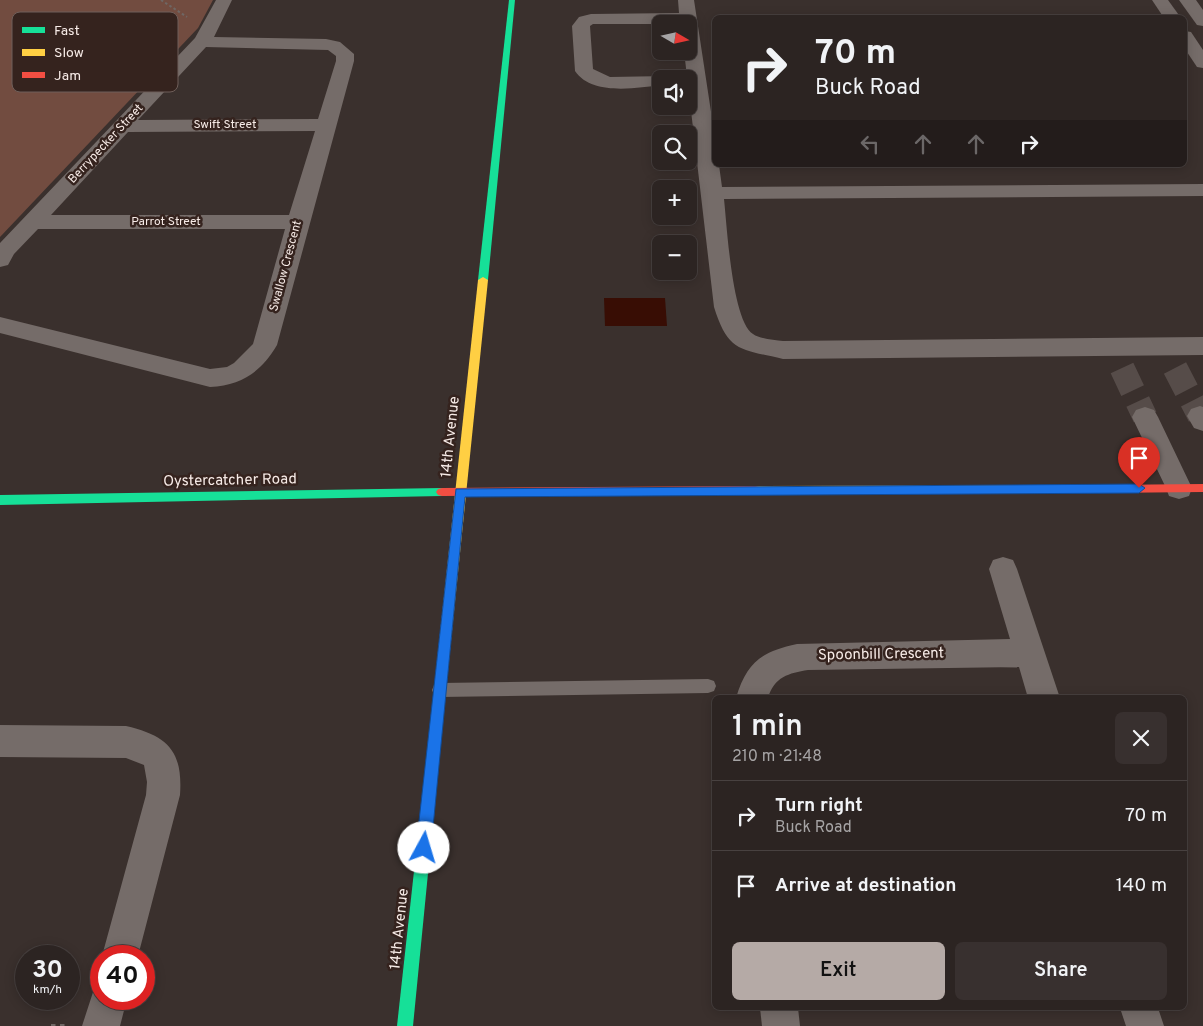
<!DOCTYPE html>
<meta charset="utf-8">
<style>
:root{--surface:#2c2422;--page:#38302f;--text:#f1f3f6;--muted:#a6a4a5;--line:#484140;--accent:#b5aaa6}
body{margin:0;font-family:Overpass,sans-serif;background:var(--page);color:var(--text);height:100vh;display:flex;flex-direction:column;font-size:19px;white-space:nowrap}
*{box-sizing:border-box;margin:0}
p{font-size:16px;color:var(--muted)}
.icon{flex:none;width:28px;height:28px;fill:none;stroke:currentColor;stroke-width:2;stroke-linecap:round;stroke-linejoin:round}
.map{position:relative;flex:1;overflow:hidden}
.drawer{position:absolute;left:712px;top:695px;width:475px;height:315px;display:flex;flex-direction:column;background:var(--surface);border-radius:8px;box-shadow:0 2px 12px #0003,0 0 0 1px var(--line)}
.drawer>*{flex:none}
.guide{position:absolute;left:712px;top:15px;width:475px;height:152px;border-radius:8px;box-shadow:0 2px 12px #0003,0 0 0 1px var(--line);background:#2c2422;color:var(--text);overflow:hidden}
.needle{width:32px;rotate:99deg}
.controls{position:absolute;left:652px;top:15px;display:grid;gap:10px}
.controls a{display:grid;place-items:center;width:45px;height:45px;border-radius:8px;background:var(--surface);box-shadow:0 2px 12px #0003,0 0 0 1px var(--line);font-size:25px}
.speed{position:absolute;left:15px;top:945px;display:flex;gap:10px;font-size:25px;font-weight:700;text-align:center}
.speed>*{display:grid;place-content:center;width:65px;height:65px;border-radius:50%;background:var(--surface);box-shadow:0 2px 12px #0003,0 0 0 1px var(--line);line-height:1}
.speed small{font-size:12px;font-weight:400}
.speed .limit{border:8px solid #d22;background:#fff;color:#111}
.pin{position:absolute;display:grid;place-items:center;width:42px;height:42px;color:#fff;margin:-51px -21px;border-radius:50% 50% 50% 0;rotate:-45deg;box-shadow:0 0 5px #0007}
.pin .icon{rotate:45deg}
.me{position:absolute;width:55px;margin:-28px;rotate:6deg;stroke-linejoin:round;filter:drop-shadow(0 0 4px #0008)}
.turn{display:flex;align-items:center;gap:18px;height:105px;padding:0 20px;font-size:22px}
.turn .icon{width:65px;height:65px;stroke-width:2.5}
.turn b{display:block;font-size:35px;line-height:42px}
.lanes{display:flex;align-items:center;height:48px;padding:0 20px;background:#0003;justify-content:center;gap:25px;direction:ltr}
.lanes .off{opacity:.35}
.round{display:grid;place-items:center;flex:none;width:52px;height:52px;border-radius:8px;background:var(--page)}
.overview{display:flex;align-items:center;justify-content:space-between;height:85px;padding:0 20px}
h1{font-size:30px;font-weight:600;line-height:38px}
.cta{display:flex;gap:10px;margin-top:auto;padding:10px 20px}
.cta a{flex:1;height:58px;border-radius:8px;background:var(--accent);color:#111;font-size:20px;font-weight:600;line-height:58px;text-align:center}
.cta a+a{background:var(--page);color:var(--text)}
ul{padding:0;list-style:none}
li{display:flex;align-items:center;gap:15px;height:70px;padding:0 20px;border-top:1px solid var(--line)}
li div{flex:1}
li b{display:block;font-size:19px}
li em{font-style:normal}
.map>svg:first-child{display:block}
.green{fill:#724c40}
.water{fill:#380d04}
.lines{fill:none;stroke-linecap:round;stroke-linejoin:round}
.street-tunnel{stroke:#564c49;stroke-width:25;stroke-dasharray:25 12;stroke-linecap:butt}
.path-far1{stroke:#6f6764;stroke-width:2;stroke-dasharray:2.5 2.5;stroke-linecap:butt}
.path{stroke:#6f6764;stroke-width:4;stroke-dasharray:4.5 4.5;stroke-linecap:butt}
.lane{fill:#756c69;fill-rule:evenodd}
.street{fill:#756c69;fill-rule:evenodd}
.fast{fill:#16e098;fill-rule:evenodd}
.slow{fill:#ffcf43;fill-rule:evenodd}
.jam{fill:#f24e42;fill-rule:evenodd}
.route{fill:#1a73e8;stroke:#114b97}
.labels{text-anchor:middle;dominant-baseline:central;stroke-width:5;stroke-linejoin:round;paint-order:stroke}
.far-street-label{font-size:12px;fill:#f7ebe7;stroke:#35231e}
.street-label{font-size:15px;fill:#f7ebe7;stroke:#35231e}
.key{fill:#35231e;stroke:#6f5f5a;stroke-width:1}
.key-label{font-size:14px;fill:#f7ebe7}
</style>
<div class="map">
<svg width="1203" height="1026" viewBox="0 0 1203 1026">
<rect width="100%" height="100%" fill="#3a302d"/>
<polygon class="green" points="0,0 213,0 198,28 0,237"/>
<polygon class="water" points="604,298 665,298 667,326 605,326"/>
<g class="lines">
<g class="street-tunnel">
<polyline points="1122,368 1145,417"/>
<polyline points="1175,368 1200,416"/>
</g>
<polyline class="path-far1" points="161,0 187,17"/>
<polyline class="path" points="51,1026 68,1026"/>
<polygon class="lane" points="708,679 714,681 716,686 714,691 708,693 440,697 434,695 432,690 434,685 440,683"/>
<g class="street">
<path d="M216 0H232L214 37 326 39 340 42 354 54V61L277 345C261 372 242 385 210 387L0 333V317L210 369 227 367 234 363 253 344 285 229H38L14 254 8 265 0 267V243L195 38ZM206 47 328 50 336 56V61L318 119 138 120ZM315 131 289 215H51L128 132Z"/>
<path d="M678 0H694L715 138V165H719L722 187 1203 184V196L724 199C727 226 732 321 753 334 760 339 774 340 783 341L1203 337V355L783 359C740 349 728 352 714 307L684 51H689V24H593L590 26 593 69 610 77 667 76 669 79H661V85C636 88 592 96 575 71L572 26 579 17 591 14 679 13Z"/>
<polygon points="1152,0 1168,0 1181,18 1164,18"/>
<polygon points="1179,0 1196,0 1203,10 1203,26 1197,25"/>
<polygon points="1185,31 1191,32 1203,50 1203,68 1197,67 1185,49"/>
<polygon points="1200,406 1203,407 1203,431 1194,428 1187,416 1191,409"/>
<polygon points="1145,407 1154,410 1158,417 1192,488 1189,496 1179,499 1169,496 1166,488 1132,417 1136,410"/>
<path d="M1003 557 1013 560 1017 569 1060 698H1028L1019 667 808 670C789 673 774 677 768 698H736C747 662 761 652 797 644L1010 639 989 569 993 560Z"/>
<path d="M0 725 126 726C168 736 183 751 180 795L138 956H102L146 795 147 782 144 765 126 758 0 757Z"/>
<polygon points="101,983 101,999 127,999 120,1026 82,1026 95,986"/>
<polygon points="760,1008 798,1008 800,1026 762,1026"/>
<polygon points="1120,1008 1158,1008 1164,1026 1126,1026"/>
</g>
<g class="fast">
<polygon points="509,0 515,0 488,280 483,283 478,280"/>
<polygon points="442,488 446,489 448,492 446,495 442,496 0,505 0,495"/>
<polygon points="441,674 445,676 447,680 413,1026 397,1026 435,680 437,676"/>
</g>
<g class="slow">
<polygon points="483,277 488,280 447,680 445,684 441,686 437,684 435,680 478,280"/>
<polygon points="1100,485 1104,486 1106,489 1104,492 1100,493 755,494 751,493 749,490 751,487 755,486"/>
</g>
<g class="jam">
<polygon points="1203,484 1203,492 1100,493 1096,492 1094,489 1096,486 1100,485"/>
<polygon points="755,486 759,487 761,490 759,493 755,494 442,496 438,495 436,492 438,489 442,488"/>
</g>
</g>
<polygon class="route" points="1139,484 1145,488 1139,493 465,497 431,848 429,853 424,856 418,853 416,848 456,489"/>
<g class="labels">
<g class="far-street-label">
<text x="225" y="125">Swift Street</text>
<text transform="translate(106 144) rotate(-47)">Berrypecker Street</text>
<text x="166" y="222">Parrot Street</text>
<text transform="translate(286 266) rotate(-75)">Swallow Crescent</text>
</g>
<g class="street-label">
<text transform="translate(451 437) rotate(-84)">14th Avenue</text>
<text transform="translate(230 481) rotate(-1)">Oystercatcher Road</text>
<text transform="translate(881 655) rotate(-1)">Spoonbill Crescent</text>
<text transform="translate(400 929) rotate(-84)">14th Avenue</text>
</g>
</g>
<rect x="12" y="12" width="166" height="80" rx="8" class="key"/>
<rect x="22" y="27" width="23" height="6" fill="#16e098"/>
<rect x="22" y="49" width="23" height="7" fill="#ffcf43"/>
<rect x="22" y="72" width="23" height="6" fill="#f24e42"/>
<g class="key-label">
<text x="54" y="35">Fast</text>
<text x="54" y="57">Slow</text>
<text x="54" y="80">Jam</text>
</g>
</svg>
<div class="controls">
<a><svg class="needle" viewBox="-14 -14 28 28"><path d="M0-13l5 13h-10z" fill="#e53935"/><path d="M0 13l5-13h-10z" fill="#a6a4a5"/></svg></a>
<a><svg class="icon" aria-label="sound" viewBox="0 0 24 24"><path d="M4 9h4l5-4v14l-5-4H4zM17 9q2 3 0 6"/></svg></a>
<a><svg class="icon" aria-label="search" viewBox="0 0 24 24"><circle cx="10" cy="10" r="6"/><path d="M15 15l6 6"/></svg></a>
<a>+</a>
<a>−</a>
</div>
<div class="speed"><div>30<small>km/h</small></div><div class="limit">40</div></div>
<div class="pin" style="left:1139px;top:488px;background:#d93025"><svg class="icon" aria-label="arrive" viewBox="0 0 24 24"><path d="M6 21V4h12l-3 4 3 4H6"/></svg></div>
<svg class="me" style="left:424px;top:848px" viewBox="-20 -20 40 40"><circle r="19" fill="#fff"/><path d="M0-13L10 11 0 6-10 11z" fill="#1a73e8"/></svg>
<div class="guide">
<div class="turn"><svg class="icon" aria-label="right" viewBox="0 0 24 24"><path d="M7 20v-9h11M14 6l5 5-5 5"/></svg><div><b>70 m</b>Buck Road</div></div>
<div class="lanes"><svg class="icon off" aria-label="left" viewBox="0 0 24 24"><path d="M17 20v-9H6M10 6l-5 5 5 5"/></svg><svg class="icon off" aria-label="ahead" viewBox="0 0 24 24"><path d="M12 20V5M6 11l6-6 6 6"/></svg><svg class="icon off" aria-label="ahead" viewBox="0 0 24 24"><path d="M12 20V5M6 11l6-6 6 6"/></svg><svg class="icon" aria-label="right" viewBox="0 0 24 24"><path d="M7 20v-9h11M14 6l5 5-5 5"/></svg></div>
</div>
<section class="drawer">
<div class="overview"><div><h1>1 min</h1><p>210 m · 21:48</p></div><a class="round"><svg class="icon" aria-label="close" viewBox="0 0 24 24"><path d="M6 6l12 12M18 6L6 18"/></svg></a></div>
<ul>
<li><svg class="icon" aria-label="right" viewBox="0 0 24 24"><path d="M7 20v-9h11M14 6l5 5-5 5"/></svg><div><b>Turn right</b><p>Buck Road</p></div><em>70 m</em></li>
<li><svg class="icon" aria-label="arrive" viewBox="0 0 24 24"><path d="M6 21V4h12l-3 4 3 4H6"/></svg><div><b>Arrive at destination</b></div><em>140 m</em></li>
</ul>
<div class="cta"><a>Exit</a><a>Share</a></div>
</section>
</div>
